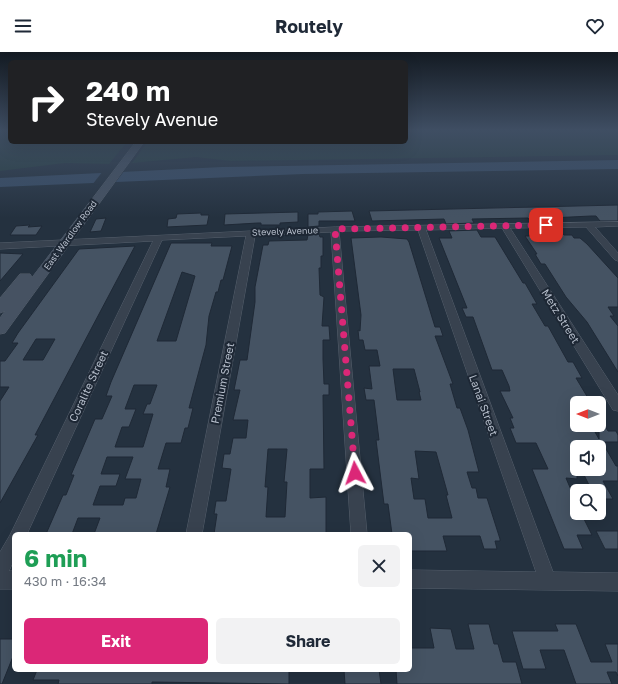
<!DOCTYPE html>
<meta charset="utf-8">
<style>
:root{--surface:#fff;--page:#f2f2f3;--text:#1f2937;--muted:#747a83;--accent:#db2777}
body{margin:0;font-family:"Golos Text",sans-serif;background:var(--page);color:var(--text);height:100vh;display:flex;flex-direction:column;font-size:15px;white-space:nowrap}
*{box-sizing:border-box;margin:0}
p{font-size:13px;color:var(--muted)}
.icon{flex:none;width:22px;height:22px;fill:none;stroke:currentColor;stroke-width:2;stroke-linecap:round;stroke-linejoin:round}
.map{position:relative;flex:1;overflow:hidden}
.sheet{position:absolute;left:12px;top:480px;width:400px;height:140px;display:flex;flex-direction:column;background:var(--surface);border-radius:6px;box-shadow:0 4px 16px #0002}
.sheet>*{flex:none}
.guide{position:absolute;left:8px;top:8px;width:400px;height:84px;border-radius:6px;box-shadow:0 4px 16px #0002;background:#202124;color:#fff;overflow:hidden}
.needle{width:26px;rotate:270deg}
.buttons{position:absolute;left:570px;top:344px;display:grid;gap:8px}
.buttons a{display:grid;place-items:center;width:36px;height:36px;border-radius:6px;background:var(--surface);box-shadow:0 4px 16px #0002;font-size:20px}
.pin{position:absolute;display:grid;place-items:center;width:34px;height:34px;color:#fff;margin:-17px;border-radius:8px;box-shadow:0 2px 6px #0006}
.me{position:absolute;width:44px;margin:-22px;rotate:356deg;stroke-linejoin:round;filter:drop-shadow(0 0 3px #0008)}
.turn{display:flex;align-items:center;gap:14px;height:84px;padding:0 12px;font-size:18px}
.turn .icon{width:52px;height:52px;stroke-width:2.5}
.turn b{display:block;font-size:28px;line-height:34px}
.round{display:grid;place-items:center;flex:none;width:42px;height:42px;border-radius:6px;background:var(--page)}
.overview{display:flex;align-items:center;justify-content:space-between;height:68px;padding:0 12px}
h1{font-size:24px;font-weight:700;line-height:30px;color:#1e9e55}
.cta{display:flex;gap:8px;margin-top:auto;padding:8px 12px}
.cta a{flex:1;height:46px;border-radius:6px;background:var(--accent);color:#fff;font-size:16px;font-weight:700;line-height:46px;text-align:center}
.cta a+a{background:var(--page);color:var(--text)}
header{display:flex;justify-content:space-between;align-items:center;height:52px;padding:0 12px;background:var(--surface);font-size:18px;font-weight:700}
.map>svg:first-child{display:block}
.green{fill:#263e40}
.water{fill:#384d67}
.pier{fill:#24313f}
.building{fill:#455363;stroke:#1f2936;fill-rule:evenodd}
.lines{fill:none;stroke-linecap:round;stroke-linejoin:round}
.minor-casing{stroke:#56606d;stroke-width:1}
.secondary-casing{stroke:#56606d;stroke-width:1}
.minor{fill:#38424f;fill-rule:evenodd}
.secondary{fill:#465262;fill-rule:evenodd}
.route{stroke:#db2777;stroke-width:7;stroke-dasharray:0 12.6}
.labels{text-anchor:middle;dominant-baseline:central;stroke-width:4;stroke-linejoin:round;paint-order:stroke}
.far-street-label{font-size:9px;fill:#b5bdca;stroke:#1d2734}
.street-label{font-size:11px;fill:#b5bdca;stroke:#1d2734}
</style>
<header><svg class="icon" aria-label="menu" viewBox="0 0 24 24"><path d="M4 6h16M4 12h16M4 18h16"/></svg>Routely<svg class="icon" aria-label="heart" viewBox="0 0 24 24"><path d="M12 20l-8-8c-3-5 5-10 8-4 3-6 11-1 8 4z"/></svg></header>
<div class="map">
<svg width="618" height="632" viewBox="0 0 618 632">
<rect width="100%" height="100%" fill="#24313f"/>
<g class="green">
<polygon points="0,78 10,78 10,90 127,90 109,112 65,111 0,119"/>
<polygon points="406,78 618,78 618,103 231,109 196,105 132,111 147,90 406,90"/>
</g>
<polygon class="water" points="618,108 618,117 303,122 0,135 0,126 222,115"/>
<polygon class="pier" points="125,118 115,131 92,133 103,119"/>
<g class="building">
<polygon points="618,153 618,169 600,169 596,164 591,164 550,166 553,170 531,170 528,166 472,167 474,171 446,172 444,167 372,169 369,159"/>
<polygon points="352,159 355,169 319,169 319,174 308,175 308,162 318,162 318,160"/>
<polygon points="298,160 298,170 280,171 280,173 261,173 261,171 258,171 224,173 225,162"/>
<polygon points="201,161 201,163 209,163 207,173 167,175 168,167 176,166 177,162"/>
<polygon points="106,166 101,179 90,180 96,167"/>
<polygon points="30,173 28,175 42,174 36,183 10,183 16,174"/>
<polygon points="536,177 559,177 564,183 572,183 574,186 580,186 587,192 618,226 618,255 608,255 614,264 610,264 618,274 618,320 587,270 566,245 545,212 541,212 535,202 537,202 525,184 540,184"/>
<polygon points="477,178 481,185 495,185 523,231 525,231 537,252 532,252 545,274 548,274 568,310 573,310 582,326 576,326 588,346 576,346 577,373 591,373 599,387 599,363 608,379 616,379 618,383 618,390 602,390 616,414 618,414 618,429 603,429 613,447 599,447 599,439 592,439 581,417 599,417 599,395 577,395 577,427 566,426 577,452 577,461 581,461 592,483 577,483 583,497 564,497 532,417 548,417 536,391 516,391 510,376 514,376 510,366 513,366 500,339 510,339 509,334 502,318 492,318 473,265 466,265 462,256 467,256 439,186 452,186 449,179"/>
<path d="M319 182 320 185H323V204H321V216H319L320 243 324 245 322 274H329L330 288H323V307L324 332H329V343H323L324 417H310V446L326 445V482H214L217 462H214L216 449H226L231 417 222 416 224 402H230L233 386H246L248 368H233L240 338H234L240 308H247L255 250V235L263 193H268L269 189 307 188 308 183ZM268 397H287L284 430H287L285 465H266L268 435H265Z"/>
<path d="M381 185 407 187 409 190 435 275H440L443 284H435L453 332H450L457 356H460L468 378 479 420H467L472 436H476L478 446H487L500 487V489H495L497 497H484L480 484H443L447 499H410V482H392L388 452H384L376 388H379L374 348H366L364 336 372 337 369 314H380L377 298H365L363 288H359L358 278 360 279 361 263 351 186ZM393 317H414L420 340H419L421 348H397ZM415 399 436 400 448 443H446L452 466H428L425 447H414L411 426 419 427Z"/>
<path d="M171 191H212L211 194H232L223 228H221L218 240H216L209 264 206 293 189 356H193L188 376H185L181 391H166L158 417H170L166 435H170L156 482H94L100 466H78L72 482H46L63 443H66L74 423H71L95 367H102L112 344H106L111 330ZM182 220 195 224 176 289H157ZM134 333H157L150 352H147L143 362H153L143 395H115L122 375H129L136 357H125ZM107 405H133L125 427H141L136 446H125L123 453H93L100 434H116L120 422H101Z"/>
<path d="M135 194 35 383H38L0 451V349L9 335H0V309H5L18 291H12L18 281 79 197ZM36 287H55L43 308H23Z"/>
<polygon points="0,201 23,202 0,229"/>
<polygon points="596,479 618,479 618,497 605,497"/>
<polygon points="468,572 489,572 494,592 498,592 503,610 516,610 522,632 397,632 396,618 410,618 410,596 434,596 430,576 451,577 456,597 474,597"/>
<polygon points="555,572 576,572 591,610 612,610 605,592 618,592 618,624 616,620 607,620 612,632 576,632 564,598 540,598 546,617 523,617 512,579 558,579"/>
<polygon points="0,587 14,587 14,602 2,632 0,632"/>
<polygon points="37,618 289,618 289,632 152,630 152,632 58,632 59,628 33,628"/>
<polygon points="344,618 379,618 381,632 345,632"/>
</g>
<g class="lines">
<g class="minor-casing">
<polygon id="minor" points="618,170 618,174 595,175 618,201 618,209 615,208 586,175 510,176 618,343 618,359 613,358 502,176 426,178 553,520 618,521 618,539 410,536 410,518 536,520 418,178 339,179 367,482 351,482 331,180 255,184 202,482 186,482 246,184 162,188 27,482 14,482 14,508 9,519 14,519 14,537 0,537 0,500 10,483 153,189 0,197 0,191 335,175"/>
</g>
<g class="secondary-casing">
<polygon id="secondary" points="136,90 144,90 5,281 0,282 0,266 5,259 0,261 0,246 20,222 30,222 32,225"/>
</g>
<use href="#minor" class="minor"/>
<use href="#secondary" class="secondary"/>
</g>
<linearGradient id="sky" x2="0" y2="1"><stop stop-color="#141b23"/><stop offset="0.47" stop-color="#3f4e63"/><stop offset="1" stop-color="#3f4e63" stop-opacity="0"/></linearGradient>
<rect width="618" height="166" fill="url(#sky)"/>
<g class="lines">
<polyline class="route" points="355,421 335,177 546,173"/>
</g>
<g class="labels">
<g class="far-street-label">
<text transform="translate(285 179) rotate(-2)">Stevely Avenue</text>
<text transform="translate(70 183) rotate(-54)">East Wardlow Road</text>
</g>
<g class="street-label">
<text transform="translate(561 264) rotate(58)">Metz Street</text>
<text transform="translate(222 331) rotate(-79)">Premium Street</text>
<text transform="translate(88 334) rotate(-65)">Coralite Street</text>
<text transform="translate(484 353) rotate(70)">Lanai Street</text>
</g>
</g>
</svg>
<div class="buttons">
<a><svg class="needle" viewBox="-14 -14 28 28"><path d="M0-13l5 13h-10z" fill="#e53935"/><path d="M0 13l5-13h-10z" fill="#747a83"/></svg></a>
<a><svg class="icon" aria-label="sound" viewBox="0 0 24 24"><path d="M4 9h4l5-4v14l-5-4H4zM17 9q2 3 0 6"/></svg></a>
<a><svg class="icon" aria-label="search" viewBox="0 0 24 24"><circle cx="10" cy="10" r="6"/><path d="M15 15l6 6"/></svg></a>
</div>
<div class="pin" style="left:546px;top:173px;background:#d93025"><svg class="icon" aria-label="arrive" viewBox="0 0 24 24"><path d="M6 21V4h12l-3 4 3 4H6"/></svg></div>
<svg class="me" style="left:355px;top:421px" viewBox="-20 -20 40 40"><path d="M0-17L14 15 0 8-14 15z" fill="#db2777" stroke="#fff" stroke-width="4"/></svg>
<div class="guide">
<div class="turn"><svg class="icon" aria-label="right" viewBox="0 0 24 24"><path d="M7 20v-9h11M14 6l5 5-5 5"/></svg><div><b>240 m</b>Stevely Avenue</div></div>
</div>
<section class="sheet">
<div class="overview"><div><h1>6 min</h1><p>430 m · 16:34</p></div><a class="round"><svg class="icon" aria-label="close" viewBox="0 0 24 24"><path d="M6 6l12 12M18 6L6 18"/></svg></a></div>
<div class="cta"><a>Exit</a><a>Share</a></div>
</section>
</div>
